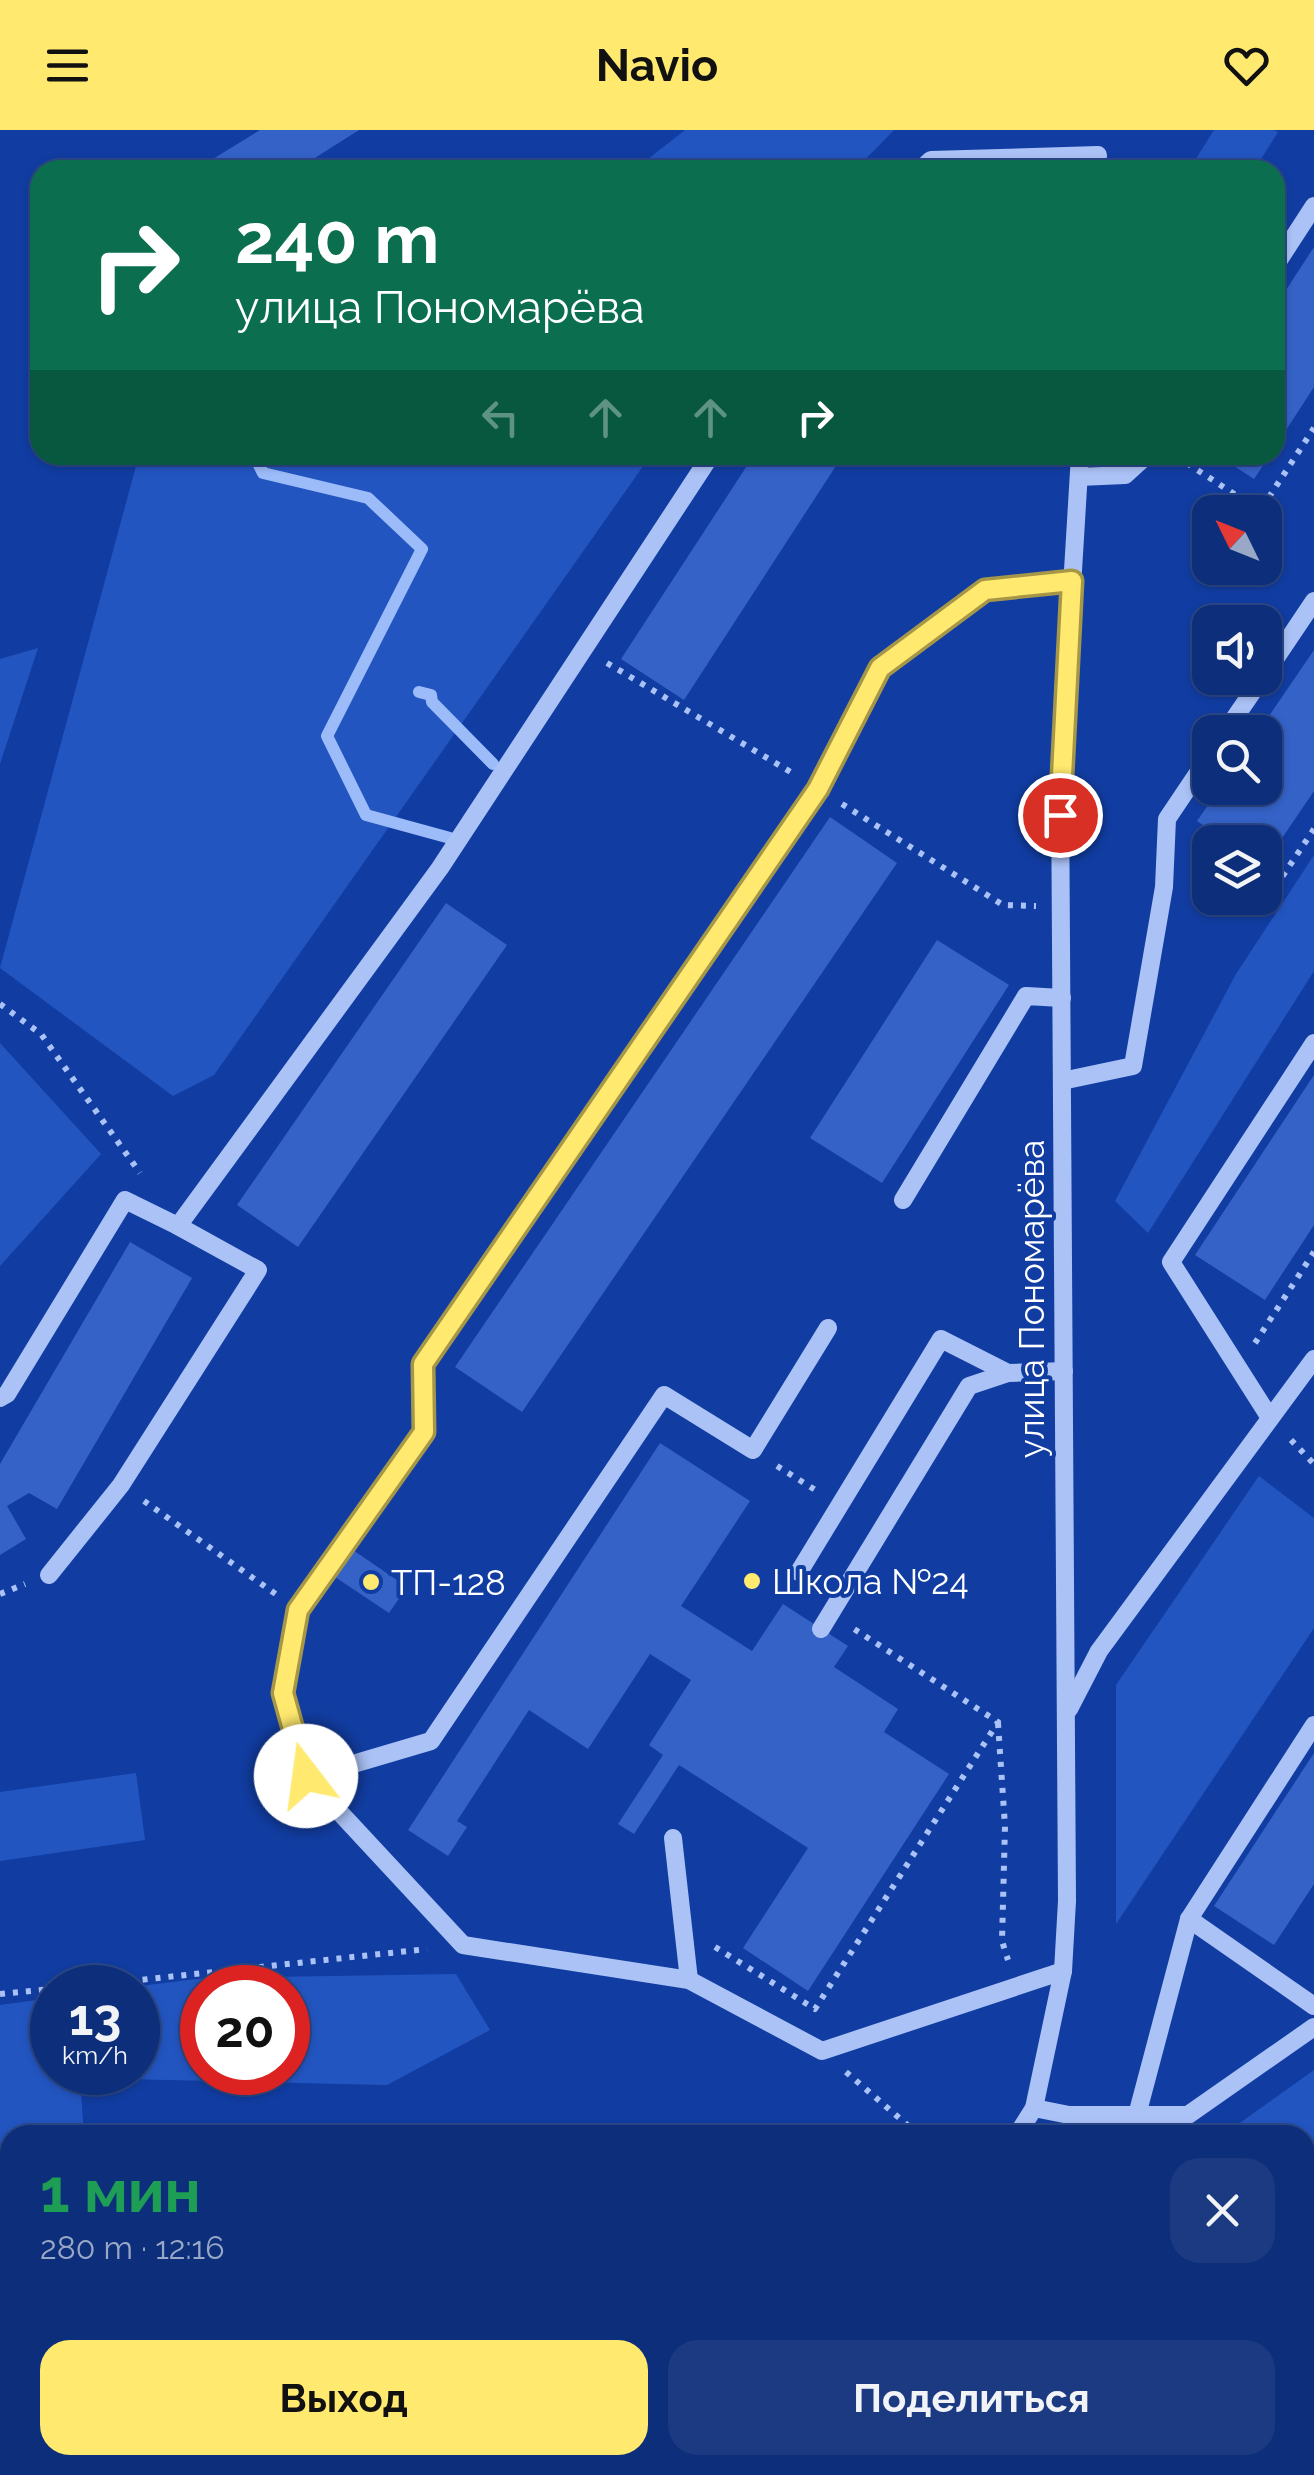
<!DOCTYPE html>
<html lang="ru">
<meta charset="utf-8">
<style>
:root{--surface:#0d2e7a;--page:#1b3a81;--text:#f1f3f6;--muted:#9aa8c7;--line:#2d4a8b;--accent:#ffe96f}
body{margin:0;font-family:Raleway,sans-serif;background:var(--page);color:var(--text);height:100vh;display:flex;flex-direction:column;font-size:38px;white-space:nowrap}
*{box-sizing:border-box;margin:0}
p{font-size:32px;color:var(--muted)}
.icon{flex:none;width:55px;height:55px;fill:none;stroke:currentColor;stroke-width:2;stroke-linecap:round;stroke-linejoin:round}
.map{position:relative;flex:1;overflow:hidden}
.details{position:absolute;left:0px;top:1995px;width:1315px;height:350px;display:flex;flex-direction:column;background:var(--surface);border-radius:30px 30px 0 0;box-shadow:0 2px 8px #0004,0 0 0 2px var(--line)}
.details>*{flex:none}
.hud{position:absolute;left:30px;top:30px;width:1255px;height:305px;border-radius:30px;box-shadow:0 2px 8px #0004,0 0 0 2px var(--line);background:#0b6e4f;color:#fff;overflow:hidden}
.needle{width:65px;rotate:313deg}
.tools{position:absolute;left:1192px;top:365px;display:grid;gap:20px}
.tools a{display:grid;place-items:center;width:90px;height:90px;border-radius:20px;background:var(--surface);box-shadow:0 2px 8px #0004,0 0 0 2px var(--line);font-size:50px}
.speed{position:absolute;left:30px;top:1835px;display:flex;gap:20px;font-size:50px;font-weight:700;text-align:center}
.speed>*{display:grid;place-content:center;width:130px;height:130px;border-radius:50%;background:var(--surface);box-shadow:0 2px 8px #0004,0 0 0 2px var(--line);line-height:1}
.speed small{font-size:25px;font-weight:400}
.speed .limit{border:15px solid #d22;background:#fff;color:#111}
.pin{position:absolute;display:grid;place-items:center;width:85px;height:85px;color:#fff;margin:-42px;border:5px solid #fff;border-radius:50%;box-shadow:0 2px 10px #0007}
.me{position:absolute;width:110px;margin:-55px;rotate:345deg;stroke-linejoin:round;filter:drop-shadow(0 0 8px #0008)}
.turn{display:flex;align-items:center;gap:35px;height:210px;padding:0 40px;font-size:45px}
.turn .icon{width:130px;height:130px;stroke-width:2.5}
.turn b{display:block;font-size:70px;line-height:85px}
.lanes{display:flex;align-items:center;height:95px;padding:0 40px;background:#0003;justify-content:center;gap:50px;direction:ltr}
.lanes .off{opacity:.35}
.round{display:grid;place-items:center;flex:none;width:105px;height:105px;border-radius:30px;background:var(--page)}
.head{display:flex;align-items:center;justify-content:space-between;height:170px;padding:0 40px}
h1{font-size:60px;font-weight:700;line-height:75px;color:#1e9e55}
.button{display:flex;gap:20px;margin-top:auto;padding:20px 40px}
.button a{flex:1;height:115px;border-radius:30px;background:var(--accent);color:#111;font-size:40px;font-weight:700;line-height:115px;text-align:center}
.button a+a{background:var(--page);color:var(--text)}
header{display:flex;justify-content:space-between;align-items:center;height:130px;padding:0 40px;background:var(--accent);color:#111;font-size:45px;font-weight:700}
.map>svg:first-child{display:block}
.green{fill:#2355c1;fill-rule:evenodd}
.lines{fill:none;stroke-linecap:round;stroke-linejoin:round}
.stream{stroke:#9cbbf9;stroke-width:12}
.building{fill:#3562c7}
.path{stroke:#abc2f6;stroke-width:6;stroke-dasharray:5 8;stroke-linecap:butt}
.minor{stroke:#abc2f6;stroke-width:18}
.route-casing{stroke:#a69748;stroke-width:25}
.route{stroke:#ffe96f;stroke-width:18}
.poi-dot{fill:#ffe96f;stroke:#113da2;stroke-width:4}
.labels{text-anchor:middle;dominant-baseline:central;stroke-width:8;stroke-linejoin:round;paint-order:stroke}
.street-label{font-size:35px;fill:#fff;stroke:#113da2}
.poi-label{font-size:35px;fill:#fff;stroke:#113da2;text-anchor:start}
</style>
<header><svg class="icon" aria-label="menu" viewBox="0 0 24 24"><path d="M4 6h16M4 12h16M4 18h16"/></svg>Navio<svg class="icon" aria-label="heart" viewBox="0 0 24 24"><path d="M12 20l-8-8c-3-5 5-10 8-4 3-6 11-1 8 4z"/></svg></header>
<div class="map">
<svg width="1314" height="2345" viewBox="0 0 1314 2345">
<rect width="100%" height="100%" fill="#113da2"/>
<g class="green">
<polygon points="685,0 894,0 855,40 634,40"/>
<polygon points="1214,0 1274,0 1278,2 1254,40 1189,40"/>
<polygon points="139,325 651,325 214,945 173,966 0,838"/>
<polygon points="38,518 0,634 0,529"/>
<polygon points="1314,725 1314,841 1148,1103 1115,1071 1236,844"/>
<polygon points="0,913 101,1024 0,1136"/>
<polygon points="1259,1346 1314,1388 1314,1498 1116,1794 1116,1555"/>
<polygon points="136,1643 145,1710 0,1731 0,1662"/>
<path d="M456 1844 490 1900 387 1955 80 1948 84 2005H10V2081H0V1875L52 1868V1942H138V1858L132 1857 205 1848ZM202 1858H288V1942H202Z"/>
<polygon points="1314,1940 1314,2055 1305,2061 1305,2005 1223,2005"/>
</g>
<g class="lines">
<g class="stream">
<polyline points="254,325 263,343 368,368 422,419 327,606 366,685 450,708"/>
<polyline points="419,562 431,565 432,572 493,634"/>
</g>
</g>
<g class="building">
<polygon points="260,0 359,0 296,40 195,40"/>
<polygon points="1314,117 1314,257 1275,317 1275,177"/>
<polygon points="754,325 843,325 684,570 621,529"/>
<polygon points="1217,325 1270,325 1254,349"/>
<polygon points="1314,520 1314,661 1265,733 1265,712 1228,712 1197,691 1220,658 1265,658 1265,602 1258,602"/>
<polygon points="830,687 897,733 522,1282 455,1237"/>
<polygon points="446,773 507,815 298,1117 237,1075"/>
<polygon points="937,810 1009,855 882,1053 810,1008"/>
<polygon points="1314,945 1314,1095 1265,1170 1195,1125"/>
<polygon points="130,1112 192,1148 57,1379 29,1363 7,1376 26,1409 0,1425 0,1334"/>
<polygon points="660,1313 750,1371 681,1476 752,1521 783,1474 848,1516 834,1537 898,1579 884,1602 949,1644 808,1861 743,1818 808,1718 679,1635 634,1704 618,1694 663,1625 649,1615 691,1550 650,1524 588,1619 529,1580 457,1691 467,1697 448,1726 408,1700"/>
<polygon points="353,1420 407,1457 389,1483 335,1447"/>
<polygon points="1314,1623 1314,1754 1274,1815 1214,1776"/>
<polygon points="1314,2145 1314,2240 1305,2247 1305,2152"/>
<polygon points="10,2186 10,2266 0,2267 0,2187"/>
<polygon points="549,2335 609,2335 610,2344 551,2345"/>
<polygon points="1048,2335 1182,2335 1168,2345 1034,2345"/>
</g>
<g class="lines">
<g class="path">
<polyline points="1176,326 1260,381 1314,298"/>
<polyline points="607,533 794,644"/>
<polyline points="842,674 1003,775 1036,776"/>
<polyline points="1191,759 1210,759"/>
<polyline points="1265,762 1272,762 1314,699"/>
<polyline points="0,874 41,904 140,1043"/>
<polyline points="1255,1213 1314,1122"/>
<polyline points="1291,1310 1314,1334"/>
<polyline points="777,1336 817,1361"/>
<polyline points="144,1371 277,1465"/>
<polyline points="0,1464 25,1454"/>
<polyline points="998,1593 1005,1696 1002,1811 1008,1830"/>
<polyline points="715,1817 815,1879 998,1592 851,1497"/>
<polyline points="65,1858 427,1819"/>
<polyline points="0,1864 52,1859"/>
<polyline points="846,1942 919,2005"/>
<polyline points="938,2335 943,2345"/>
</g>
<g class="minor">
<polyline points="920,40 931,30 1098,25 1097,40"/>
<polyline points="1275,136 1314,76"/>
<polyline points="1079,347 1125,345 1147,325"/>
<polyline points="1265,544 1314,471"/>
<polyline points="1225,602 1262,548"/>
<polyline points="1062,951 1133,936 1164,757 1167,689 1210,625"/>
<polyline points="903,1070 1026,866 1062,868"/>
<polyline points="0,1268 7,1264 125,1070 178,1096 440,738 711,325"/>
<polyline points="1270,1288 1171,1132 1314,913"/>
<polyline points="799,1442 941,1209 1008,1243"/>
<polyline points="49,1445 121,1355 258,1140 178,1096"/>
<polyline points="821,1499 969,1256 1008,1243 1064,1241"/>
<polyline points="1069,1579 1099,1521 1314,1229"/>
<polyline points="1314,1595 1189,1789 1314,1876"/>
<polyline points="271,1650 343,1637 431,1611 664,1265 753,1320 828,1198"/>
<polyline points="673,1708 689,1850"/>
<polyline points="1063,1841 822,1921 689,1850 463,1815 306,1646 283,1563 298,1480 424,1301 423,1234 818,659 880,538 985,460 1073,451"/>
<polyline points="1034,1978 1069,1985 1188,1985 1314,1897"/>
<polyline points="1137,1985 1189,1789"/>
<polyline points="1017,2005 1034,1978 1063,1841 1067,1771 1060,655 1080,325"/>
<polyline points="1305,2115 1314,2108"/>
<polyline points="0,2167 10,2166"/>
<polyline points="699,2335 703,2345"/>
<polyline points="146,2345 195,2335"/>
<polyline points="983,2345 997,2335"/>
</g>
</g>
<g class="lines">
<g class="route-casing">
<polyline id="route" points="306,1646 283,1563 298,1480 424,1302 423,1234 818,659 880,538 985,460 1072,451 1060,685"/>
</g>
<use href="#route" class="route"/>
</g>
<g class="poi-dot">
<circle cx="752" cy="1451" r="10"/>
<circle cx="371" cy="1452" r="10"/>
</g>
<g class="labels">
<g class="street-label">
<text transform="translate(1031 1169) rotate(-90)">улица Пономарёва</text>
</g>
<g class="poi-label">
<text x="772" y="1451">Школа №24</text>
<text x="391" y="1452">ТП-128</text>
</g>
</g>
</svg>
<div class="tools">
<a><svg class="needle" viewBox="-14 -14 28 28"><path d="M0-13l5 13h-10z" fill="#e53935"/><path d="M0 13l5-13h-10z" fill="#9aa8c7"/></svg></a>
<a><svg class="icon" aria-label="sound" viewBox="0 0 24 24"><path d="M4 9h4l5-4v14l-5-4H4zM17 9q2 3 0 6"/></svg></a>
<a><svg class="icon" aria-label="search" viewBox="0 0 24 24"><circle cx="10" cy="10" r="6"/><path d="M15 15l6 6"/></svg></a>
<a><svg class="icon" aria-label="layers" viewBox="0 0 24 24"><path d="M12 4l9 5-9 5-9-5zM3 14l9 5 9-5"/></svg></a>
</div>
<div class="speed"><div>13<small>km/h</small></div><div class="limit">20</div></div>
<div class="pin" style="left:1060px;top:685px;background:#d93025"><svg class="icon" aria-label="arrive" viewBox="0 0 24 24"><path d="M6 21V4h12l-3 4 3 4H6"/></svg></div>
<svg class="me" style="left:306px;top:1646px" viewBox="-20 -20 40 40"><circle r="19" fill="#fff"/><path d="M0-13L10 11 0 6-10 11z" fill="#ffe96f"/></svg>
<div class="hud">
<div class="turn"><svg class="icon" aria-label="right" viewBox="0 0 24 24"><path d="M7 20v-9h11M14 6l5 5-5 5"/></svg><div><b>240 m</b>улица Пономарёва</div></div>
<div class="lanes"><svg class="icon off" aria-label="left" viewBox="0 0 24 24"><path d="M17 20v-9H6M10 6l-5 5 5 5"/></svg><svg class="icon off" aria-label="ahead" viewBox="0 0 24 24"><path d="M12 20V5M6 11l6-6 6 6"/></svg><svg class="icon off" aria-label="ahead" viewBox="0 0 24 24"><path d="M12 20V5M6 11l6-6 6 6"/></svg><svg class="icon" aria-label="right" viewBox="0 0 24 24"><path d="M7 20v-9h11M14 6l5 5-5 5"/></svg></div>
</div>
<section class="details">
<div class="head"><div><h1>1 мин</h1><p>280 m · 12:16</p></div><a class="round"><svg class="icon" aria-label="close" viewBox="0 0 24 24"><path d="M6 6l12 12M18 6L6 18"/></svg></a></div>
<div class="button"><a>Выход</a><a>Поделиться</a></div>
</section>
</div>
